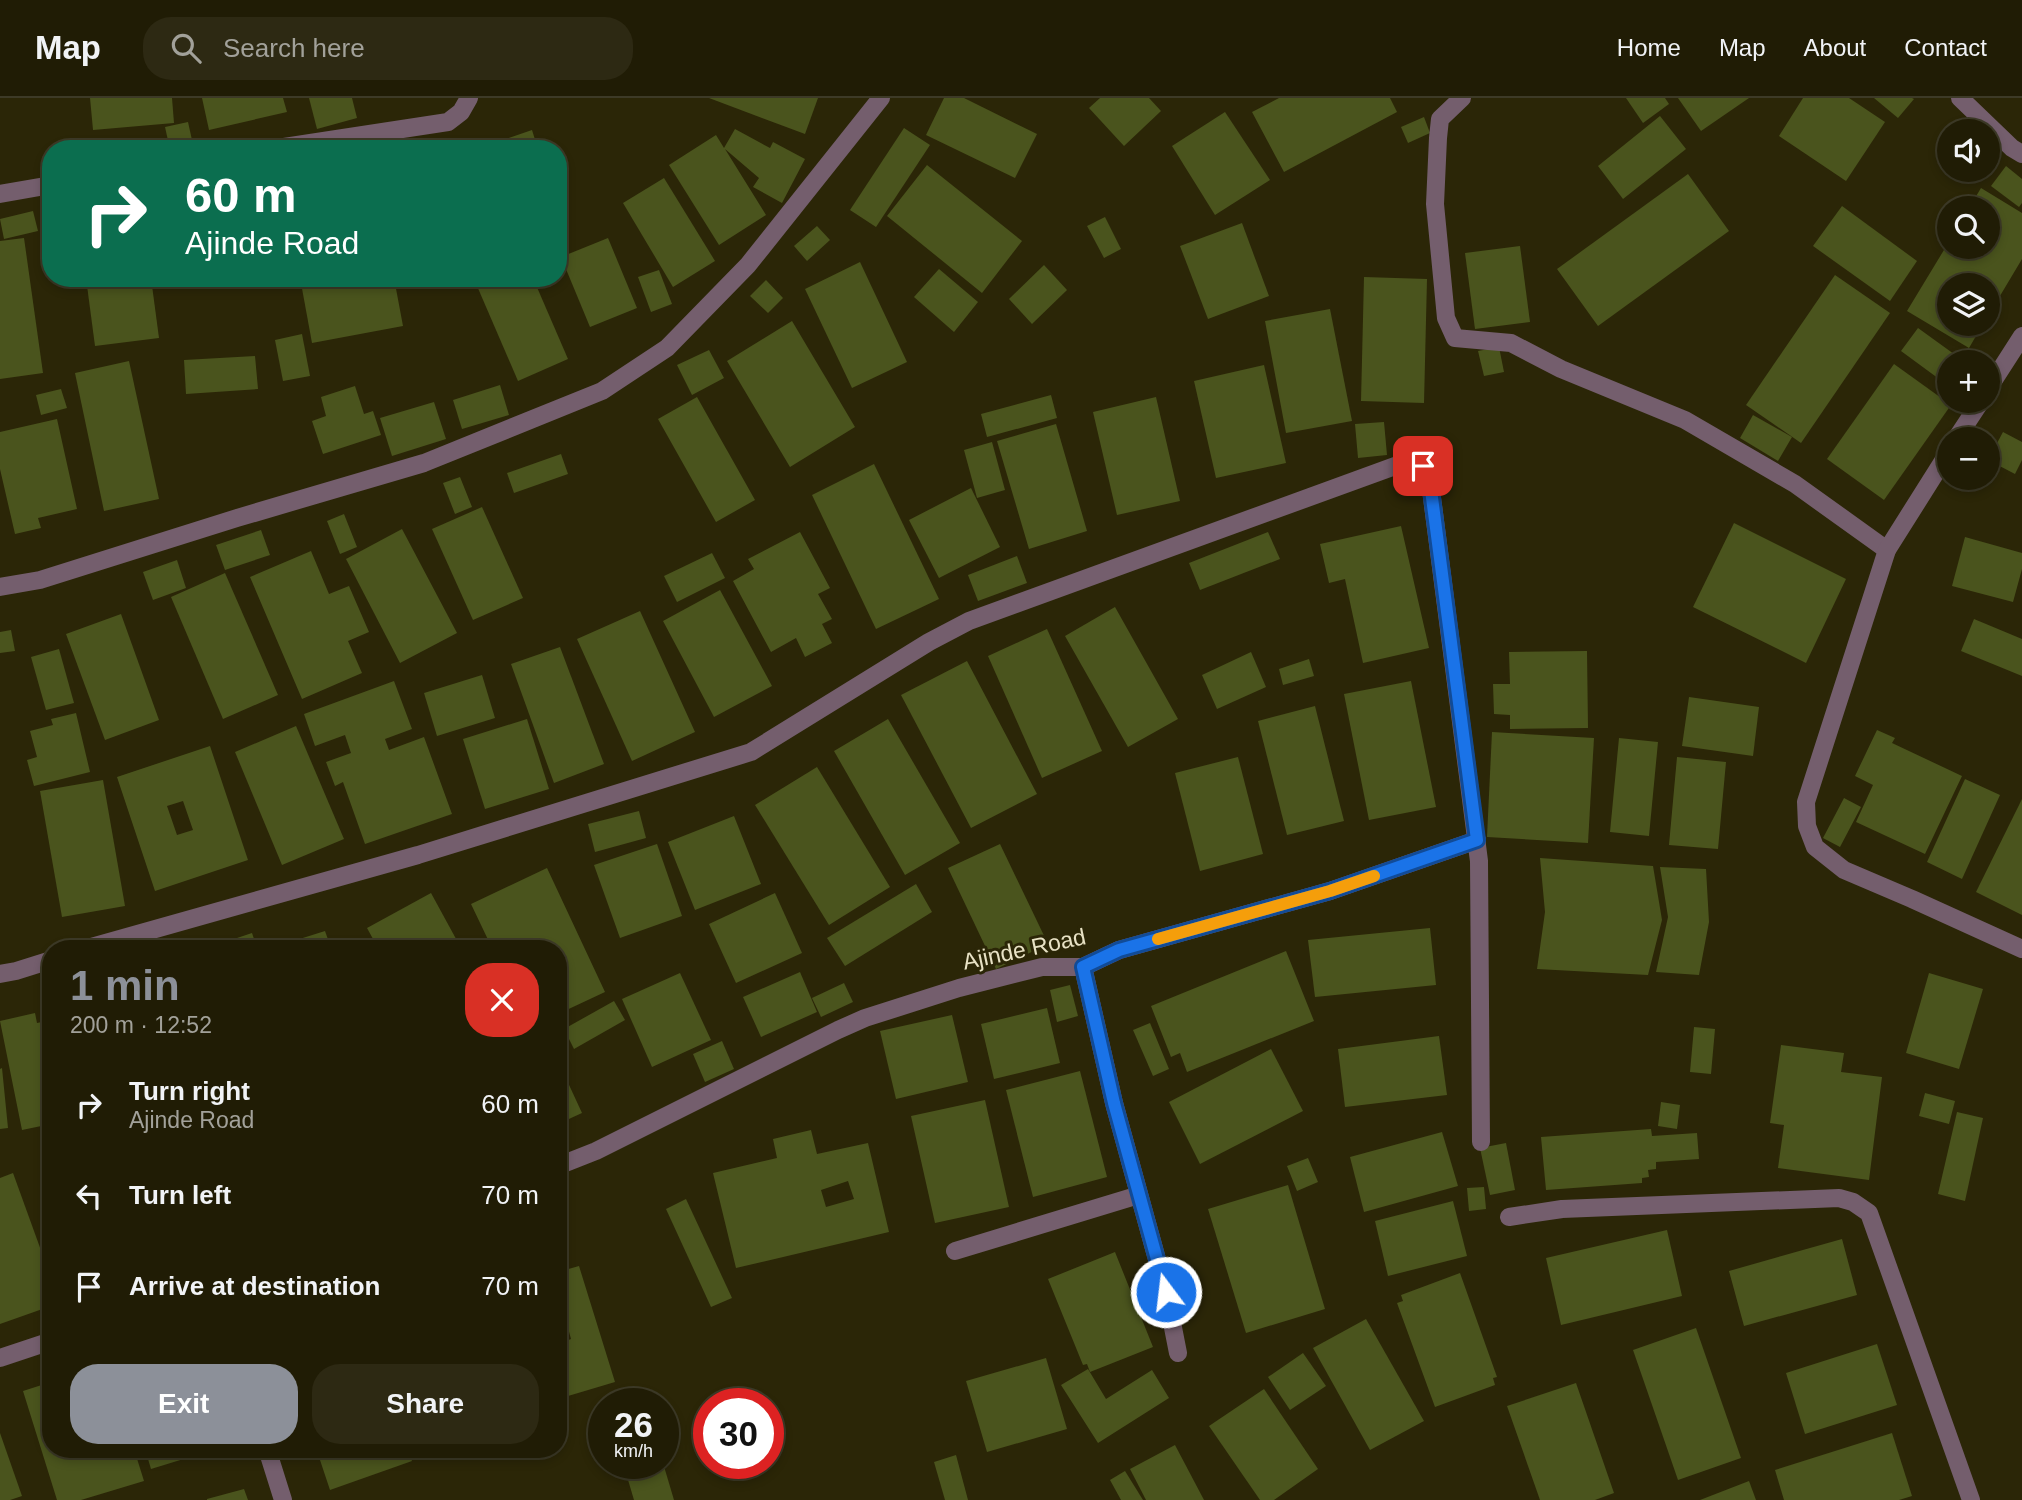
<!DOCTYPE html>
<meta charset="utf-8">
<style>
:root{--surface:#201c05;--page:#2d2913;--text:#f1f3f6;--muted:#a2a19a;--line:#3d3a27;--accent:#8c9099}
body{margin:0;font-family:Helvetica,sans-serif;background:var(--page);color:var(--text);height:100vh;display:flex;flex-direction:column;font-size:26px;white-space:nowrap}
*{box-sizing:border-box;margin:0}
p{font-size:23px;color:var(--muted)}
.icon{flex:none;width:38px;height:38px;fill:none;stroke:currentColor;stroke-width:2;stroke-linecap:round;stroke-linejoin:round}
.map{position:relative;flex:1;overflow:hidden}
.drawer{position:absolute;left:42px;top:842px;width:525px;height:518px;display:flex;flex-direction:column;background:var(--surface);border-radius:28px;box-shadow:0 4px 10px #0003,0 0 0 2px var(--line)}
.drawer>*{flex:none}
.banner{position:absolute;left:42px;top:42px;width:525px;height:147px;border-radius:28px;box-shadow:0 4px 10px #0003,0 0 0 2px var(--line);background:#0b6e4f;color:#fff;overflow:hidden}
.buttons{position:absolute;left:1937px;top:21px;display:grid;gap:14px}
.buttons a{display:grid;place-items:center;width:63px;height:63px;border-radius:50%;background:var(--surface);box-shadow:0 4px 10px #0003,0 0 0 2px var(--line);font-size:35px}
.speed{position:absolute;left:588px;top:1290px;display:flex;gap:14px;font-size:35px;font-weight:700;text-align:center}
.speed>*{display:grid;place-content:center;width:91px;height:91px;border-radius:50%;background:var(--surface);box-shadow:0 4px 10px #0003,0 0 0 2px var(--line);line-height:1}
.speed small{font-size:18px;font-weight:400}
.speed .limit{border:10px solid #d22;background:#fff;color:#111}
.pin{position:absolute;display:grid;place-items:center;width:60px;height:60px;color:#fff;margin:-30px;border-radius:14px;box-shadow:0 4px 10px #0006}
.me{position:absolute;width:77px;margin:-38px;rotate:345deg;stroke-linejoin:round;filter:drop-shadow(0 0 5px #0008)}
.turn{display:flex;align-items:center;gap:24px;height:147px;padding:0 28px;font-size:32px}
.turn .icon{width:91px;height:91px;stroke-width:2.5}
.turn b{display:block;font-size:49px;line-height:60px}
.round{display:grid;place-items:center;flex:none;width:74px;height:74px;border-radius:28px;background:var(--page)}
.headline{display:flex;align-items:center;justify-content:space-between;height:119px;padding:0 28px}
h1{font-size:42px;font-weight:800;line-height:52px;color:var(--accent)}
.action{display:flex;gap:14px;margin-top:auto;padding:14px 28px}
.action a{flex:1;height:80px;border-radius:28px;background:var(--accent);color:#fff;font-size:28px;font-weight:800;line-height:80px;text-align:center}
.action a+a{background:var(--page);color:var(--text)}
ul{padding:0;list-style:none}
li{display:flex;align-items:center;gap:21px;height:91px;padding:0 28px}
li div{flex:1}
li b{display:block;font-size:26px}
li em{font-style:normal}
header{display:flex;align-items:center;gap:42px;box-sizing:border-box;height:98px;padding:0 35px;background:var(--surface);border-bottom:2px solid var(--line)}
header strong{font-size:33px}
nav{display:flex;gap:38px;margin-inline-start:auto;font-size:24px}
.search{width:490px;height:63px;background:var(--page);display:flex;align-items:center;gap:18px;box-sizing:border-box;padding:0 24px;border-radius:28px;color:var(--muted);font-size:26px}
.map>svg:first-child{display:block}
.building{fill:#4a541d;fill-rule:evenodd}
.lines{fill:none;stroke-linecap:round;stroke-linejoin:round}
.minor{stroke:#745e6d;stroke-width:18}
.route-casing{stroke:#114b97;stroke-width:18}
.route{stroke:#1a73e8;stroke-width:12}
.slow{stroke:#f59e0b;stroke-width:12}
.labels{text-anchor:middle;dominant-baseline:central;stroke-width:6;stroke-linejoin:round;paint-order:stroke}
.street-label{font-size:23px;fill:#e8e2c5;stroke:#2b2607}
</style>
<header>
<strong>Map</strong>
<div class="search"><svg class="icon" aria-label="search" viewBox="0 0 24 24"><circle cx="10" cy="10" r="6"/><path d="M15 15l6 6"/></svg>Search here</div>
<nav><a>Home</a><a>Map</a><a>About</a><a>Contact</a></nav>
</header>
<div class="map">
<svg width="2022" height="1402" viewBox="0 0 2022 1402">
<rect width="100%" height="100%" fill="#2b2607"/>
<g class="building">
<polygon points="90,0 172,0 174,25 93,32"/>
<polygon points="202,0 283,0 287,14 209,32"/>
<polygon points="309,0 352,0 357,20 317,31"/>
<polygon points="709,0 818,0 805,36"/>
<polygon points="944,0 964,0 1037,36 1015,80 926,37"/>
<polygon points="1100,0 1149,0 1161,13 1124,48 1089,10"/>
<polygon points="1279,0 1390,0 1397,14 1284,74 1252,14"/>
<polygon points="1626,0 1665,0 1669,6 1643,25"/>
<polygon points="1678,0 1749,0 1701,33"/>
<polygon points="1803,0 1849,0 1885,24 1846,83 1779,38"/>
<polygon points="1874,0 1912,0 1914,1 1898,20"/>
<polygon points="1225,14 1270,82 1215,117 1172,48"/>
<polygon points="1660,18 1686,51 1623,101 1598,68"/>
<polygon points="1424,19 1430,35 1408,45 1401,29"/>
<polygon points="188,24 192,42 169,47 165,29"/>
<polygon points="904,30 930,47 876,129 850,112"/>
<polygon points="735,31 770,50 773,44 805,61 782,105 753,89 759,80 725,51 766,117 719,147 669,67 716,37 724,50"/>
<polygon points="532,32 538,51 480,51 480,50"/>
<polygon points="454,40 456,51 435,51 434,44"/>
<polygon points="927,67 1022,143 982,195 887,118"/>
<polygon points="2006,68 2022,81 2022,105 2019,109 1991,88"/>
<polygon points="1688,76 1729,133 1598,228 1557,171"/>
<polygon points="664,80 715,163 673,189 623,105"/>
<polygon points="1981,90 2022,115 2022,161 1988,218 1988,187 1950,187 1950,226 1983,226 1969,250 1907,213 1950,142 1950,149 1988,149 1988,110 1969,110"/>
<polygon points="1842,108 1917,163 1890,203 1813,148"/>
<polygon points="33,113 38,133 4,141 0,121"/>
<polygon points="1105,119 1121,151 1104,160 1087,128"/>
<polygon points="1242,125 1269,198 1208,221 1180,148"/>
<polygon points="817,128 830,142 807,163 794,148"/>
<polygon points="24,140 43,275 0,281 0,143"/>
<polygon points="608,140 637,210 590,229 561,159"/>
<polygon points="1520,148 1530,224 1475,231 1465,155"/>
<polygon points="860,164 907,264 852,290 805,191"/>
<polygon points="1044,167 1067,192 1032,226 1009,201"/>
<polygon points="939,171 978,204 954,234 914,199"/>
<polygon points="659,172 672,206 651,214 638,179"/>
<polygon points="1835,177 1890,215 1801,345 1746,307"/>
<polygon points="1364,179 1427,181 1424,305 1361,303"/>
<polygon points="86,180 151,180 159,240 95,248"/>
<polygon points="324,180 394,180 403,228 312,245 301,185"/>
<polygon points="476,180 533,180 568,261 518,283 474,181"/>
<polygon points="766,182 783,200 768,215 750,198"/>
<polygon points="1330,211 1352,323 1286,335 1265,223"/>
<polygon points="792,223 855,329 790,369 727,263"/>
<polygon points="1918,230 1965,264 1950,264 1950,289 1901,253"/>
<polygon points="302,236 310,278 283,283 275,242"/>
<polygon points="1499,249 1504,274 1484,278 1478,253"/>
<polygon points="709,252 724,280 692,297 677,267"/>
<polygon points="255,258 258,291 186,296 184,262"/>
<polygon points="129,263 159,401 104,413 75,275"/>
<polygon points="1894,266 1951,307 1884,402 1827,361"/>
<polygon points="1264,267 1286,365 1216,380 1194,283"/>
<polygon points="500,287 509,317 462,331 453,302"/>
<polygon points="355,288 364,316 373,313 381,337 323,356 312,323 326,318 321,299"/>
<polygon points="61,291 67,310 41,317 36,297"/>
<polygon points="1051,297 1057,320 987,339 981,316"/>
<polygon points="697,299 755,402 716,424 658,321"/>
<polygon points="1156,299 1180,403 1117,417 1093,314"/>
<polygon points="434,304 446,341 392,358 380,320"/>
<polygon points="1753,317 1792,339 1778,363 1740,340"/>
<polygon points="57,321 77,411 38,420 41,430 15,436 0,371 0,334"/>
<polygon points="1384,324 1387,357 1358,360 1355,326"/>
<polygon points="1056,326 1087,433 1029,451 997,343"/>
<polygon points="2003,334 2022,344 2022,362 2015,376 1988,362"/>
<polygon points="992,344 1005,392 977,400 964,352"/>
<polygon points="561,356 568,376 514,395 507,375"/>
<polygon points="874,366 939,501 876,531 812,397"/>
<polygon points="460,379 472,409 455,416 443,385"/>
<polygon points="971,390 1000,449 939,480 909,422"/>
<polygon points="482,409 523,500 473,522 432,431"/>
<polygon points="344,416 357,449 340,456 327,423"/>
<polygon points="1734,425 1846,481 1806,565 1693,509"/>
<polygon points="1401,428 1429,550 1363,565 1345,481 1329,485 1320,446"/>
<polygon points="402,431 457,535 400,565 346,461"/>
<polygon points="261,432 270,457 225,472 216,447"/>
<polygon points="800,434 830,490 818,496 832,521 822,526 832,545 805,559 796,540 771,554 733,483 754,471 748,461"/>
<polygon points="1268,434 1280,461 1200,492 1189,465"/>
<polygon points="1965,439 2022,455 2022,471 2013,504 1952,488"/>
<polygon points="311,453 329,496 349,488 369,534 348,543 362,575 302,601 250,479"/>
<polygon points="712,455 725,480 677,504 664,478"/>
<polygon points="1017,458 1027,485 978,503 968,477"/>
<polygon points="177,462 186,490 153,502 143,474"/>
<polygon points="225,475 278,597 223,621 171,499"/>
<polygon points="720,492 772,588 714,619 663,523"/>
<polygon points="1115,509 1178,621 1128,649 1065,538"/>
<polygon points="640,513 695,634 632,663 577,541"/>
<polygon points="121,516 159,622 105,642 66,536"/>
<polygon points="1974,521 2022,541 2022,578 1961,553"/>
<polygon points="1047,531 1102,653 1042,680 988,558"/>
<polygon points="11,532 15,553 0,555 0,534"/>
<polygon points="560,549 604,666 554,685 511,566"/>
<polygon points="59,551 74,605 46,612 31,559"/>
<polygon points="1587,553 1588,630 1510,631 1510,617 1494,616 1493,586 1510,586 1509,554"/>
<polygon points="1251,554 1266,589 1217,611 1202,577"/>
<polygon points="1309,561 1314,578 1283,587 1279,571"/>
<polygon points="967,563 1037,696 971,730 901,597"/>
<polygon points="482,577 495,620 437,638 424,595"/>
<polygon points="394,583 412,631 385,641 389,652 424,639 452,716 365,746 343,684 335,688 326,664 351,655 345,637 315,648 304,616"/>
<polygon points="1411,583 1436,709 1369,722 1344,596"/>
<polygon points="1689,599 1759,609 1753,658 1682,648"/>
<polygon points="1315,608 1344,723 1287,737 1258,623"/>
<polygon points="76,615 90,674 34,688 27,662 37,659 30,633 53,627 51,621"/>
<polygon points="527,621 549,691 485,711 463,641"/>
<polygon points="888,621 960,745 905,777 834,653"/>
<polygon points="296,628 344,741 282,767 235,654"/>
<polygon points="1877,632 1895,640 1892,645 1962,678 1925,756 1856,724 1873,687 1855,678"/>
<polygon points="1492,634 1594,640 1588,745 1487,739"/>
<polygon points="1619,640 1658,644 1649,738 1610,734"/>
<path d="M210 648 248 762 155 793 117 679ZM183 703 193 732 177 737 167 708Z"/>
<polygon points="1238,659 1263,756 1200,773 1175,675"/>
<polygon points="1677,659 1726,664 1718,751 1669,747"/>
<polygon points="817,669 890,789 829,827 755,707"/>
<polygon points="1965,681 2000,697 1962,781 1927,764"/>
<polygon points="103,682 125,808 62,819 40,693"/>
<polygon points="1844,700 1861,709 1840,749 1823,740"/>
<polygon points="2022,701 2022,817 1976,794"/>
<polygon points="639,713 646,740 595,754 588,726"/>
<polygon points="734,718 761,786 695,812 668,744"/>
<polygon points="657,746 682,818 620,840 594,767"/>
<polygon points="1000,746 1048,846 996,871 948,770"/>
<polygon points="1540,760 1653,768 1662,822 1648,877 1537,871 1545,814"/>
<polygon points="1660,769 1706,771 1709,824 1699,877 1656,874 1668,819"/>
<polygon points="547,770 605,894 558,916 558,850 492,850 471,806"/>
<polygon points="916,786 932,814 845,868 827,840"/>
<polygon points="431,795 461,850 378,850 367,830"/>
<polygon points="775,795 802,855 736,885 709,826"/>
<polygon points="1430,830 1436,887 1315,899 1308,842"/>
<polygon points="325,833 331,850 271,850"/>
<polygon points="252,835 257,850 231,850 228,843"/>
<polygon points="1286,853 1314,923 1187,974 1180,955 1171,959 1151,908"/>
<polygon points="800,874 817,914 761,939 743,899"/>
<polygon points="680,875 711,942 652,969 622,901"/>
<polygon points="1929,875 1983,891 1959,971 1906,955"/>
<polygon points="844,885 853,904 821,919 812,900"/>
<polygon points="1070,887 1078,918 1057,924 1050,892"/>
<polygon points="614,903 625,922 574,951 564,931"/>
<polygon points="1047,910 1060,965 994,981 981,926"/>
<polygon points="35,915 37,925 51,922 51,1026 22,1032 0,923"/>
<polygon points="952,917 968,984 896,1001 880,933"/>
<polygon points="1150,925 1169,971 1153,978 1133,932"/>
<polygon points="1694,929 1715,931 1711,976 1690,974"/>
<polygon points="1439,938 1447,997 1345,1009 1338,951"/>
<polygon points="722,943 734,971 705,984 693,956"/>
<polygon points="1781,947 1844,955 1841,974 1882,979 1869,1082 1778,1070 1784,1027 1770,1025"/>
<polygon points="1271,951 1303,1013 1200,1066 1169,1004"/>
<polygon points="558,963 582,1015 558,1026"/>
<polygon points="2,970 8,1030 0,1031 0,971"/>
<polygon points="1080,973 1107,1079 1033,1099 1006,992"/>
<polygon points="1925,995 1955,1003 1949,1026 1919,1018"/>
<polygon points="985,1002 1009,1109 935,1125 911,1018"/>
<polygon points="1661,1004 1680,1007 1677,1031 1658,1028"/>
<polygon points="1957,1014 1983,1020 1965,1103 1938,1096"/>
<polygon points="1651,1031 1652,1038 1697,1035 1699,1061 1656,1064 1656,1071 1648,1072 1649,1079 1642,1080 1642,1085 1546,1092 1541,1039"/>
<path d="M811 1032 817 1056 868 1045 889 1134 736 1170 713 1075 777 1060 773 1041ZM848 1083 854 1101 826 1109 821 1092Z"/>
<polygon points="1442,1034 1458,1088 1364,1114 1350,1059"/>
<polygon points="1506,1045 1515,1092 1490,1097 1480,1050"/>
<polygon points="1308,1060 1318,1084 1297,1093 1287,1068"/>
<polygon points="13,1075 51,1180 51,1208 0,1226 0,1080"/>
<polygon points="1288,1087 1325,1211 1246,1235 1208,1111"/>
<polygon points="1484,1089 1486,1111 1469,1113 1467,1090"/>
<polygon points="686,1101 732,1200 711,1209 666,1111"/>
<polygon points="1453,1103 1467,1158 1388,1178 1375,1123"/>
<polygon points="1667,1132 1682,1198 1561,1227 1546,1160"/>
<polygon points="1842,1141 1857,1197 1744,1228 1729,1173"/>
<polygon points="1115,1154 1153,1249 1090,1274 1087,1266 1083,1267 1048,1181"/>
<polygon points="579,1168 615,1284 558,1301 558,1246 571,1241 568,1230 558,1233 558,1174"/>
<polygon points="1460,1175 1497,1279 1493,1280 1495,1287 1435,1309 1397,1205 1403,1203 1401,1197"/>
<polygon points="1366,1221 1424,1323 1370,1352 1313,1250"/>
<polygon points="1696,1230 1741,1360 1678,1382 1633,1252"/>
<polygon points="1877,1246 1897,1307 1805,1336 1786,1275"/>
<polygon points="1303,1255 1326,1288 1290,1312 1268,1279"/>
<polygon points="1046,1260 1067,1331 987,1354 966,1283"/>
<polygon points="1088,1271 1106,1301 1152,1272 1169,1300 1098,1345 1061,1287"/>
<polygon points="51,1284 51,1351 134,1351 144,1383 81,1402 57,1402 23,1293"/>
<polygon points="1576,1285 1614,1395 1595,1402 1540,1402 1507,1308"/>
<polygon points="1264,1291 1318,1371 1274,1402 1260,1402 1209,1328"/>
<polygon points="0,1335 22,1398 10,1402 0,1402"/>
<polygon points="1892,1335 1912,1398 1899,1402 1784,1402 1775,1372"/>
<polygon points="1175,1347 1204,1402 1146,1402 1130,1371"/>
<polygon points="145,1351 212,1351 213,1352 151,1371"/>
<polygon points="323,1351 407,1351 412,1363 330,1392 317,1353"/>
<polygon points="956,1357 968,1402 945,1402 934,1364"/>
<polygon points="623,1365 663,1365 674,1402 634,1402"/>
<polygon points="1125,1373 1143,1402 1121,1402 1110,1382"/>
<polygon points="1749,1383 1756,1402 1700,1402"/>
<polygon points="244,1391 248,1402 207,1402 207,1401"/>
</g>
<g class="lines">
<g class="minor">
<polyline points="1462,0 1440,21 1438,40 1435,106 1446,220 1455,240 1511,245 1561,271 1685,322 1795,386 1887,452"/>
<polyline points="1960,0 2012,50 2022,56"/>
<polyline points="271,51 448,24 461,14 469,0"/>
<polyline points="0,96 51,87"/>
<polyline points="1988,291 2022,238"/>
<polyline points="1956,341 1981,303"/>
<polyline points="1950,352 1887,452 1806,704 1807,728 1815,749 1844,772 1912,801 2022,851"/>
<polyline points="0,489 40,482 237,420 424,365 602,293 667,250 748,167 881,0"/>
<polyline points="88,850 418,757 751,654 929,544 969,523 1406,364 1423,368 1431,392 1479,763 1481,1044"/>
<polyline points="1083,869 1114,1005 1166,1194 1178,1255"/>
<polyline points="0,876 16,873 51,862"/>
<polyline points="558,1068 596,1053 838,932 865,920 959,890 1042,869 1083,869 1119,852 1330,793 1477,742"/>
<polyline points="1509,1119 1562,1111 1839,1100 1853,1104 1869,1115 1971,1402"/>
<polyline points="955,1153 1139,1097"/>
<polyline points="0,1260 51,1243"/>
<polyline points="267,1351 283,1402"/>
</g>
</g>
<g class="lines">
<g class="route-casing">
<polyline id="route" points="1166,1194 1114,1005 1083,869 1119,852 1330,793 1477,742 1431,392 1423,368"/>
</g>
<use href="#route" class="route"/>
<polyline class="slow" points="1158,841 1330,793 1374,778"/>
</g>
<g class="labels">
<g class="street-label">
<text transform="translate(1024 851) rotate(-12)">Ajinde Road</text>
</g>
</g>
</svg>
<div class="buttons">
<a><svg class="icon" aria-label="sound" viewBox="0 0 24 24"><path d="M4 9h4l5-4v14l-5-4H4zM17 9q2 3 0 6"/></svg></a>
<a><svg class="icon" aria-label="search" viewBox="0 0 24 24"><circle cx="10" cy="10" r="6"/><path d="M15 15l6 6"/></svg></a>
<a><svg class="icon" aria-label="layers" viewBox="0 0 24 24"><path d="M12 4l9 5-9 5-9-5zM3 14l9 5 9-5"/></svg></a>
<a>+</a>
<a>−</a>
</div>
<div class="speed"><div>26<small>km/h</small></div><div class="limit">30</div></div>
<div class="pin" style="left:1423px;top:368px;background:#d93025"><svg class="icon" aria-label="arrive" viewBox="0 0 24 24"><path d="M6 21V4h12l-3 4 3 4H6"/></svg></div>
<svg class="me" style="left:1166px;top:1194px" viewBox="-20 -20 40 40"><circle r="17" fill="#1a73e8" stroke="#fff" stroke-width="3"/><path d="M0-11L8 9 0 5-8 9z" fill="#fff"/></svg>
<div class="banner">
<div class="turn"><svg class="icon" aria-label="right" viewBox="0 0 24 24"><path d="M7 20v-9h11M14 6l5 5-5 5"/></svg><div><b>60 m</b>Ajinde Road</div></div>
</div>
<section class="drawer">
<div class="headline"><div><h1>1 min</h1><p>200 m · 12:52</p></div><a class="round" style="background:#d93025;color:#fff"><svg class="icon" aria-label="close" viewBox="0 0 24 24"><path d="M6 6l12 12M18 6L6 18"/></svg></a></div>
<ul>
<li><svg class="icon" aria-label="right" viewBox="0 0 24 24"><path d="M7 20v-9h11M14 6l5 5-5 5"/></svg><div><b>Turn right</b><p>Ajinde Road</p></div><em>60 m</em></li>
<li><svg class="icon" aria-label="left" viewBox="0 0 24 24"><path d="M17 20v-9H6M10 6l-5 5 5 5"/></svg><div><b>Turn left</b></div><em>70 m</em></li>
<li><svg class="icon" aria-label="arrive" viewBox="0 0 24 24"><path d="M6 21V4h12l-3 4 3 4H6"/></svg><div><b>Arrive at destination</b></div><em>70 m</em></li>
</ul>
<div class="action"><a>Exit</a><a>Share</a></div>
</section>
</div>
